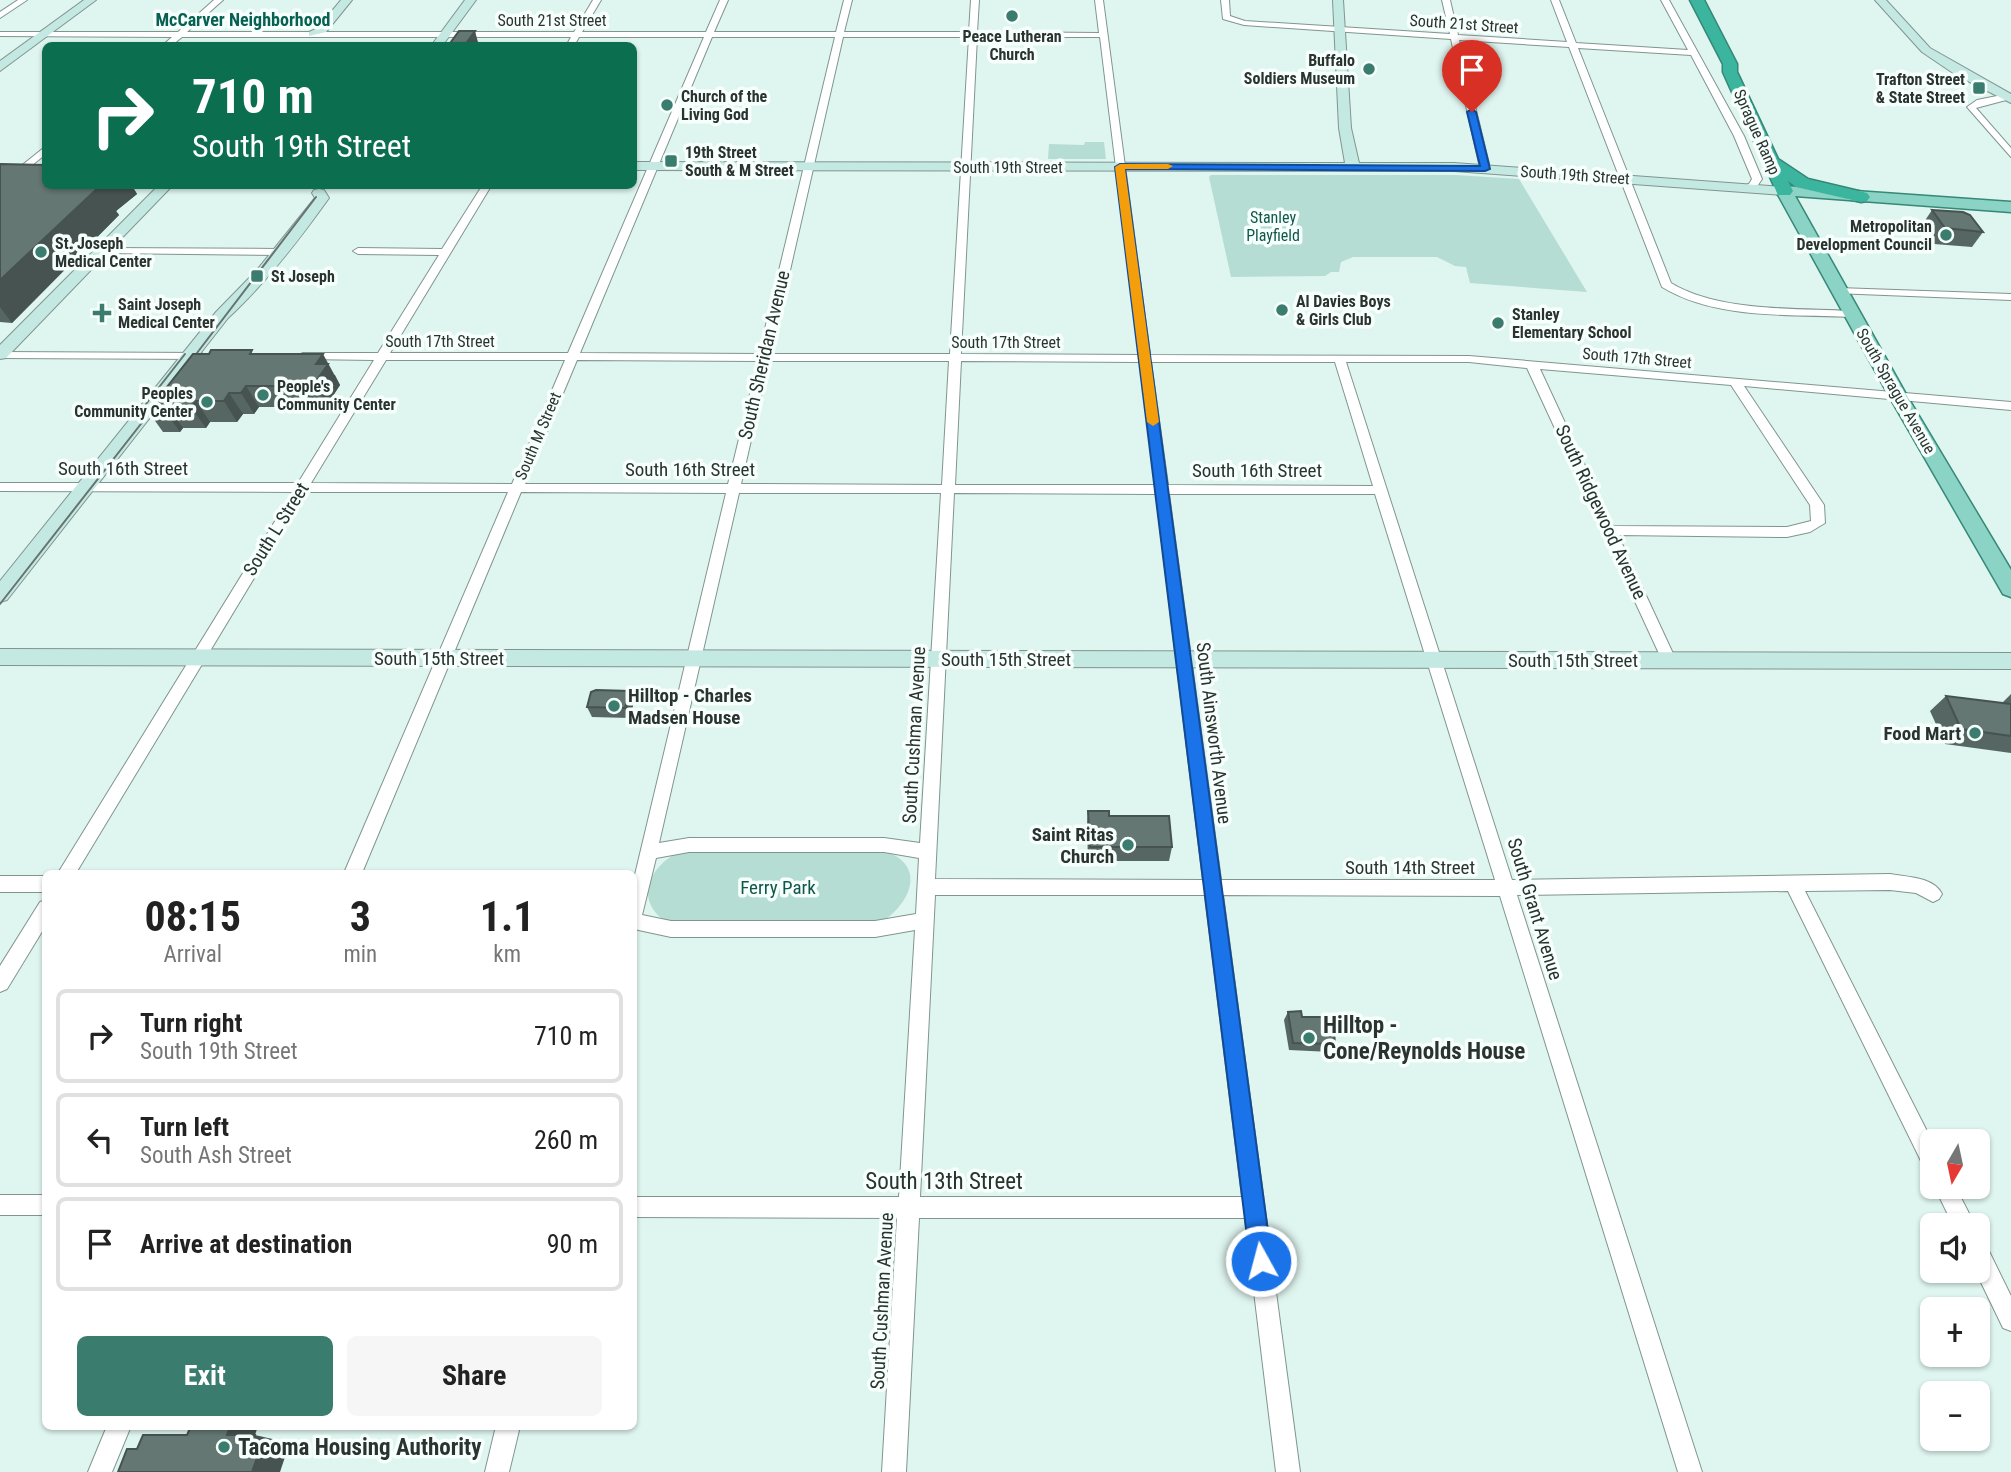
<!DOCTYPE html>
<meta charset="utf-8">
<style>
:root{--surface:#fff;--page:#f6f6f6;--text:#222;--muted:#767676;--line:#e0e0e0;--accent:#3a7d6f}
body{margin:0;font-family:"Roboto Condensed",sans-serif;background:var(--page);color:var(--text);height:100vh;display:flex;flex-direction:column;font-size:26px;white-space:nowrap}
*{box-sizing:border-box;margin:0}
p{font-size:23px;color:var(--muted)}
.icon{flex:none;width:38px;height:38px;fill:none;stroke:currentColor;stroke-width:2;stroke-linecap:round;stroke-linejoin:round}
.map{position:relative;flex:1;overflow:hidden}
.drawer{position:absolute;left:42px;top:870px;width:595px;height:560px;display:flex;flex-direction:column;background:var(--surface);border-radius:10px;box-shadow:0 2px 5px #0004}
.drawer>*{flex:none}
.guide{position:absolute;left:42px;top:42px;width:595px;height:147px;border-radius:10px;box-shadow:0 2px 5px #0004;background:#0b6e4f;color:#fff;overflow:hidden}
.needle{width:46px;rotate:189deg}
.fabs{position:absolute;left:1920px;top:1129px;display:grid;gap:14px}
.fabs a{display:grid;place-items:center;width:70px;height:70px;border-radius:10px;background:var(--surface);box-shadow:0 2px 5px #0004;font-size:35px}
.pin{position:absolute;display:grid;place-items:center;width:60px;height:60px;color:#fff;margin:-72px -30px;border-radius:50% 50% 50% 0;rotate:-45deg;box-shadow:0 0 7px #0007}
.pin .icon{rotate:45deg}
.me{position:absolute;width:77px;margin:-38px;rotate:353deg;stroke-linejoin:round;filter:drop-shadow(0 0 5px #0008)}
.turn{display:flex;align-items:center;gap:24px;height:147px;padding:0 35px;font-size:32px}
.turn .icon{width:91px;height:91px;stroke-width:2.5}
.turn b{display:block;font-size:49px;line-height:60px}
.eta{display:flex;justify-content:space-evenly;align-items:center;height:119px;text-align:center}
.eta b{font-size:42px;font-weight:700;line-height:49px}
.primary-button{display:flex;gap:14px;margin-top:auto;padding:14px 35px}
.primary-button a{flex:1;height:80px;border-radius:10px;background:var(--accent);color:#fff;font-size:28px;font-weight:700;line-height:80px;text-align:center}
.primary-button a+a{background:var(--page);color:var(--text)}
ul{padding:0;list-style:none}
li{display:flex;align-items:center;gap:21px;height:94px;margin:0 14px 10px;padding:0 21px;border:4px solid var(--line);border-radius:10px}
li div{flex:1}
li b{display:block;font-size:26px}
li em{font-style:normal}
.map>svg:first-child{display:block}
.green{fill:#b5ddd3}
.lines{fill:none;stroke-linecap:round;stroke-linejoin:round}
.street-casing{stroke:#81958f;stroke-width:2}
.secondary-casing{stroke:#81958f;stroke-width:2}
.primary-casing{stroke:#368878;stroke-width:3}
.highway-casing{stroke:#368878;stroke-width:3}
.street{fill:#fff;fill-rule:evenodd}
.secondary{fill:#c4e9e2;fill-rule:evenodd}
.primary{fill:#8ad3c5;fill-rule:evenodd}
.highway{fill:#3cb59e;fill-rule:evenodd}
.tram{stroke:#677370;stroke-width:2}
.wall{fill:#566662}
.shaded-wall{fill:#465350}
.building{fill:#647772;stroke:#465350;stroke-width:2}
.route{fill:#1a73e8;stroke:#114b97;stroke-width:2}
.slow{fill:#f59e0b}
.poi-dot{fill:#3a7d6f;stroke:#f6fffc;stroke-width:2.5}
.labels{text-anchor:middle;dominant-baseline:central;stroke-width:7;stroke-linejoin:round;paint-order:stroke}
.far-street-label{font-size:16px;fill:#2b3331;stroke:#f6fffc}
.far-poi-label{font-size:16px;font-weight:bold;fill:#2b3331;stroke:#f6fffc;text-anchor:start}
.far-park-label{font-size:16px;fill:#0f574a;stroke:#f6fffc}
.far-neighbourhood-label{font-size:18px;font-weight:bold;fill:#066152;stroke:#f6fffc}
.street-label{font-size:19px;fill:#2b3331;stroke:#f6fffc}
.poi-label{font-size:19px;font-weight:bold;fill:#2b3331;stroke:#f6fffc;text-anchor:end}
.park-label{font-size:19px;fill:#0f574a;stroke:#f6fffc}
.near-poi-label{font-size:23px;font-weight:bold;fill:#2b3331;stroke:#f6fffc;text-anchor:start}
.near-street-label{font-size:23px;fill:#2b3331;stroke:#f6fffc}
</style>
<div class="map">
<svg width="2011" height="1472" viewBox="0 0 2011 1472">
<rect width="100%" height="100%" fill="#dff5ef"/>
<g class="green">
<polygon points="1085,142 1104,142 1106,159 1048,159 1049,144 1084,145"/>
<polygon points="1211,175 1456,175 1519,179 1587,292 1470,283 1466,267 1455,266 1437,257 1353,257 1341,262 1339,272 1331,272 1325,276 1231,277 1209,177"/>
<path d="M867 848C876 850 886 850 894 855 927 873 904 909 881 922L665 921C632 898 652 863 683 850Z"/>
</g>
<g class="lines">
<g class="street-casing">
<g id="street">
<polygon points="18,0 27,0 0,18 0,12"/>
<path d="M214 0H223L187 32H574L593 0H601L582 32H706L720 0H728L714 32H836L844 0H852L844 32H969L971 0H979L977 32 1099 33 1095 0H1103L1150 355 1469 356 2011 402V410L1744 386 1824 505 1825 523 1810 532 1787 537 1618 535 1676 660 1669 666 1662 660 1527 368 1469 362H1346L1512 880 1890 874C1907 877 1934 877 1942 894L1939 899 1933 902 1916 893 1890 890 1805 891 1932 1141V1172L1925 1169 1788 891 1517 895 1702 1472H1678L1500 896 1223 895 1300 1472H1276L1245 1218H919L906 1472H882L897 1218 634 1217V1197H899L915 930 875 937H671L634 929V879L726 493 521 492 362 873H344L508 492H306L76 873H58L293 492 0 491V483H298L374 360 303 359 297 356 303 353H378L439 255 358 254 353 251 358 248 442 249 482 186H491L390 353H568L704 37H579L574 46H566L571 37H182L171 46H162L172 37 0 36V32H178ZM712 37H835L759 354 580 353ZM843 37H969L950 354H771ZM977 37H1100L1139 355 961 354ZM386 360H565L512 484 311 483ZM577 360 758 361 728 484H525ZM769 361H949L942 485 741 484ZM961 361 1140 362 1155 485H955ZM1151 362H1335L1373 486 1168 485ZM1540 369 1731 385 1810 505 1811 521 1787 527 1613 526ZM739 493H941L920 843 884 838H689L659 843ZM954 493 1156 494 1203 880 935 879ZM1169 494H1375L1495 880H1221ZM689 852H884L919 858 916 914 875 921H671L642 915 656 858ZM935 895H1205L1242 1197H920Z"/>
<path d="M1221 0H1229L1230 16 1245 21 1450 34 1442 0H1450L1458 35 1567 42 1551 0H1559L1576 43 1688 50 1661 0H1669L1744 136 1762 179 1756 188 1743 191 1738 188 1749 184 1752 179 1734 136 1691 55 1578 48 1671 283C1719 312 1796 308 1851 311L1857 314 1851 317C1790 314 1716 320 1662 287L1569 47 1459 40 1490 168 1485 171 1480 168 1451 39 1244 25 1223 19Z"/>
<polygon points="2007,94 2011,97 2010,99 1976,108 2011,148 2011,157 1967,107 1977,100"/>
<polygon points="46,146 46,154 0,191 0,183"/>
<polygon points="104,248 279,249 284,252 279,255 100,253 99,251"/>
<polygon points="1838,288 2011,294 2011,300 1834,293 1833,291"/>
<polygon points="0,352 201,353 207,356 201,359 0,358"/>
<rect x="0" y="876" width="46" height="16"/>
<polygon points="46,900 46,925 7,989 0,992 0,966 40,902"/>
<polygon points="1934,1186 1955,1186 1975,1225 1953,1225"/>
<rect x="0" y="1195" width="46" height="20"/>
<polygon points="1978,1242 1986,1245 2011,1296 2011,1331 2003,1328 1975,1270 1978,1270"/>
<polygon points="107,1426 131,1426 112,1472 88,1472"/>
<polygon points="496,1426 520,1426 509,1472 485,1472"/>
</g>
</g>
<g class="secondary-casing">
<g id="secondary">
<polygon points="84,0 96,0 0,71 0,61"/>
<polygon points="341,0 352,0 326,32 309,36 309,32 318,28"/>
<polygon points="465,0 476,0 442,46 431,46"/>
<polygon points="1333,0 1343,0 1351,128 1359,163 1454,163 1784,187 1791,191 1784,195 1454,171 634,170 634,162 1345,163 1339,128"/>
<polygon points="1875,0 1886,0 1930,48 2011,94 2011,103 1956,75 1922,52"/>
<polygon points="158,186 172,186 6,358 0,359 0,345"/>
<path d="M319 189 324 190 329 198C299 240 266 283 228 318L7 600 0 602V581L216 312 257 270 315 198 312 193 314 190Z"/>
<polygon points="0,649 2011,653 2011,669 0,665"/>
</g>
</g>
<g class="primary-casing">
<polygon id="primary" points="1784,186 2011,202 2011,212 1795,196 1907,396 2011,570 2011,597 2003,594 1889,396 1776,191"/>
</g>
<g class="highway-casing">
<polygon id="highway" points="1690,0 1704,0 1737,64 1737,72 1778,159 1808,179 1867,193 1870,197 1867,201 1861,202 1796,187 1788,181 1793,191 1790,195 1778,195 1723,72 1723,64"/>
</g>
<use href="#street" class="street"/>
<use href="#secondary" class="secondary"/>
<use href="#primary" class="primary"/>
<use href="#highway" class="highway"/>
<g class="tram">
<polyline points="184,370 316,197"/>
<polyline points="146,404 185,354"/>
<polyline points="0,604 162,397"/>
</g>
</g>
<g class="wall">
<polygon points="0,164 46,186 132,186 137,194 116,211 119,215 12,323 0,322"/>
<polygon points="1932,210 1983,232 1972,247 1934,244 1922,225"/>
<polygon points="254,354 335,375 340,385 327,405 316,405 314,407 259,407 254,414 243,414 237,422 210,422 206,428 183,428 180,432 163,432 148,411"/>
<polygon points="2011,694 2011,753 1945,744 1930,711 1946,696 2002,703"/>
<polygon points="634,701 630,718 592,717 587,707"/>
<polygon points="1088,811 1109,816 1172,847 1169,861 1088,861 1087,826"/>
<polygon points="1288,1012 1302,1017 1335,1044 1331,1052 1289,1050 1284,1020"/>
</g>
<g class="shaded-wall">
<polygon points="475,31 479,46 464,46"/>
<polygon points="92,186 132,186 137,194 116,211 119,215 12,323 0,307 0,280"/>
<polygon points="323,354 340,385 327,405 315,383 316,364"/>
<polygon points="304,383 316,405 314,407 302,386"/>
<polygon points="246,386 259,407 254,414 241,393"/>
<polygon points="229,393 243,414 237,422 224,401"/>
<polygon points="196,401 210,422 206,428 191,407"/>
<polygon points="168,407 183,428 180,432 165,411"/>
<polygon points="630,691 634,701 630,718 625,708"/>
<polygon points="230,1426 258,1426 253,1441 227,1435"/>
<polygon points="255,1435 281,1441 277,1452 286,1454 280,1472 252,1472 251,1449"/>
</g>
<g class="building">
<polygon points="459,31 475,31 464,46 448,46"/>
<polygon points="0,164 46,165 46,186 100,186 0,280"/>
<polygon points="1932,210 1963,212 1970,215 1983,232 1945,228"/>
<polygon points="211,350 252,350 250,354 323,354 316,364 328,364 315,383 304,383 302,386 246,386 241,393 229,393 224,401 196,401 191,407 168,407 165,411 148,411 193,354 209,354"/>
<polygon points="596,690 630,691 625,708 587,707 591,692"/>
<polygon points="1946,696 2011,704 2011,736 1961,729"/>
<polygon points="1088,811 1109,811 1109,816 1169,816 1172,847 1090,847"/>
<polygon points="1301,1011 1302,1017 1328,1017 1329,1020 1333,1020 1335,1044 1293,1043 1288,1012"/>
<polygon points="191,1426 230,1426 227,1435 255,1435 251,1449 260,1449 252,1472 118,1472 127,1449 137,1449 143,1435 187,1435"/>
</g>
<polygon class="route" points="1472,109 1476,112 1490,169 1485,171 1125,169 1272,1261 1269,1268 1261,1271 1253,1268 1250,1261 1115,167 1120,164 1480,166 1467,112"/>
<polygon class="slow" points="1120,164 1168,164 1173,166 1168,169 1125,169 1159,422 1153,426 1147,422 1115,167"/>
<g class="poi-dot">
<circle cx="1012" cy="16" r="7"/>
<circle cx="1369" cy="69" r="7"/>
<rect x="1972" y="81" width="14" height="14" rx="3.5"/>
<circle cx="667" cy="105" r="7"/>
<rect x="664" y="154" width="14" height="14" rx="3.5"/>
<circle cx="1946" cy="235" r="7"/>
<circle cx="41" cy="252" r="7"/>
<rect x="250" y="269" width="14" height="14" rx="3.5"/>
<circle cx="1282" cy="310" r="7"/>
<path d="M98.5 302.5h7v7h7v7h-7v7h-7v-7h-7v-7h7z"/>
<circle cx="1498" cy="323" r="7"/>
<circle cx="263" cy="395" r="7"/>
<circle cx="207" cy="402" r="7"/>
<circle cx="614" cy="706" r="7"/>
<circle cx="1975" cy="733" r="7"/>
<circle cx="1128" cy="845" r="7"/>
<circle cx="1309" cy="1038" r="7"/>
<circle cx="224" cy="1447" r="7"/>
</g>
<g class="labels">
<g class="far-street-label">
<text x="552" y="20">South 21st Street</text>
<text transform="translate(1464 24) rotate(4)">South 21st Street</text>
<text transform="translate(1757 132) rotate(66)">Sprague Ramp</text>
<text x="1008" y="167">South 19th Street</text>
<text transform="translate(1575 175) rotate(4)">South 19th Street</text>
<text x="440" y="341">South 17th Street</text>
<text x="1006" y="342">South 17th Street</text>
<text transform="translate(1637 358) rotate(5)">South 17th Street</text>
<text transform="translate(1896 391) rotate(60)">South Sprague Avenue</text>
<text transform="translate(538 436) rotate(-67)">South M Street</text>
</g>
<g class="far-poi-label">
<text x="1012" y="36" text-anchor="middle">Peace Lutheran<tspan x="1012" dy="18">Church</tspan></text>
<text x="1355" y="60" text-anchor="end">Buffalo<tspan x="1355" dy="18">Soldiers Museum</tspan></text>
<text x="1965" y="79" text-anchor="end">Trafton Street<tspan x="1965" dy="18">&amp; State Street</tspan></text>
<text x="681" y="96">Church of the<tspan x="681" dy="18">Living God</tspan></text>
<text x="685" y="152">19th Street<tspan x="685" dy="18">South &amp; M Street</tspan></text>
<text x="1932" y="226" text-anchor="end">Metropolitan<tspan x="1932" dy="18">Development Council</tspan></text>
<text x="55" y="243">St. Joseph<tspan x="55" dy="18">Medical Center</tspan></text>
<text x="271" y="276">St Joseph</text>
<text x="1296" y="301">Al Davies Boys<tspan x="1296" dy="18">&amp; Girls Club</tspan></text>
<text x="118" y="304">Saint Joseph<tspan x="118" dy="18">Medical Center</tspan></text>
<text x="1512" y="314">Stanley<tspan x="1512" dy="18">Elementary School</tspan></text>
<text x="277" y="386">People's<tspan x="277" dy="18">Community Center</tspan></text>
<text x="193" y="393" text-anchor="end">Peoples<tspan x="193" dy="18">Community Center</tspan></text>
</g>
<g class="far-park-label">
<text x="1273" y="217">Stanley<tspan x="1273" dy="18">Playfield</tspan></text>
</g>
<g class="far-neighbourhood-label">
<text x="243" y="19">McCarver Neighborhood</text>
</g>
<g class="street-label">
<text transform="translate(764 355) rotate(-77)">South Sheridan Avenue</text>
<text x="123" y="468">South 16th Street</text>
<text x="690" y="469">South 16th Street</text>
<text x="1257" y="470">South 16th Street</text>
<text transform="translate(1601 512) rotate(65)">South Ridgewood Avenue</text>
<text transform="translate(276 529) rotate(-58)">South L Street</text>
<text x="439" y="658">South 15th Street</text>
<text x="1006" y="659">South 15th Street</text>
<text x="1573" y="660">South 15th Street</text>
<text transform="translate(1214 733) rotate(83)">South Ainsworth Avenue</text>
<text transform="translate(914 735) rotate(-87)">South Cushman Avenue</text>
<text x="1410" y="867">South 14th Street</text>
<text transform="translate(1535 909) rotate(73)">South Grant Avenue</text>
<text transform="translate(882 1301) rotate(-87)">South Cushman Avenue</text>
</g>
<g class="poi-label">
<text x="628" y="695" text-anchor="start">Hilltop - Charles<tspan x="628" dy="22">Madsen House</tspan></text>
<text x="1961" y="733">Food Mart</text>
<text x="1114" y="834">Saint Ritas<tspan x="1114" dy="22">Church</tspan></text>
</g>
<g class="park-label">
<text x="778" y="887">Ferry Park</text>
</g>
<g class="near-poi-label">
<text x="1323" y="1025">Hilltop -<tspan x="1323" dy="26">Cone/Reynolds House</tspan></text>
<text x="238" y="1447">Tacoma Housing Authority</text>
</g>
<g class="near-street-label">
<text x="944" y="1181">South 13th Street</text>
</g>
</g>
</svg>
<div class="fabs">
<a><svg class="needle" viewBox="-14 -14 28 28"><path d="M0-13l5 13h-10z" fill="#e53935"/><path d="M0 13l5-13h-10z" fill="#767676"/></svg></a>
<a><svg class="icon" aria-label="sound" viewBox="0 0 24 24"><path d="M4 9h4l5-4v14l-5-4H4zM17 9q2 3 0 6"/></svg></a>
<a>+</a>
<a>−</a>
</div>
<div class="pin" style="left:1472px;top:112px;background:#d93025"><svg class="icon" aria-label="arrive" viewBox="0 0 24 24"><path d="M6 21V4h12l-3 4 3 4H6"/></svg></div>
<svg class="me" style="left:1261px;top:1261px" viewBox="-20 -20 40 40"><circle r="17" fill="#1a73e8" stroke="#fff" stroke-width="3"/><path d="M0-11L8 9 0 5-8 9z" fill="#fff"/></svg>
<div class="guide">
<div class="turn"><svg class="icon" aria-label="right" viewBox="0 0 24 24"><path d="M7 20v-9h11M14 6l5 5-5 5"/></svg><div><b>710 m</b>South 19th Street</div></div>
</div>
<section class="drawer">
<div class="eta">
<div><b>08:15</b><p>Arrival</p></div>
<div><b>3</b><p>min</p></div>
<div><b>1.1</b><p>km</p></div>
</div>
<ul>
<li><svg class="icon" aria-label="right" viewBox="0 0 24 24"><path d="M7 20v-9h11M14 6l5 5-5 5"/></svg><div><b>Turn right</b><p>South 19th Street</p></div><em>710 m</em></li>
<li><svg class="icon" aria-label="left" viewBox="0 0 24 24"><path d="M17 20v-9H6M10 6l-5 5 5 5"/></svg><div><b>Turn left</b><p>South Ash Street</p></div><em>260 m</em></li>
<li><svg class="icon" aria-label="arrive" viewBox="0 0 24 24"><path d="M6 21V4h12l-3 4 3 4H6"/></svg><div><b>Arrive at destination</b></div><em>90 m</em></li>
</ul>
<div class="primary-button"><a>Exit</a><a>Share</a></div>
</section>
</div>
